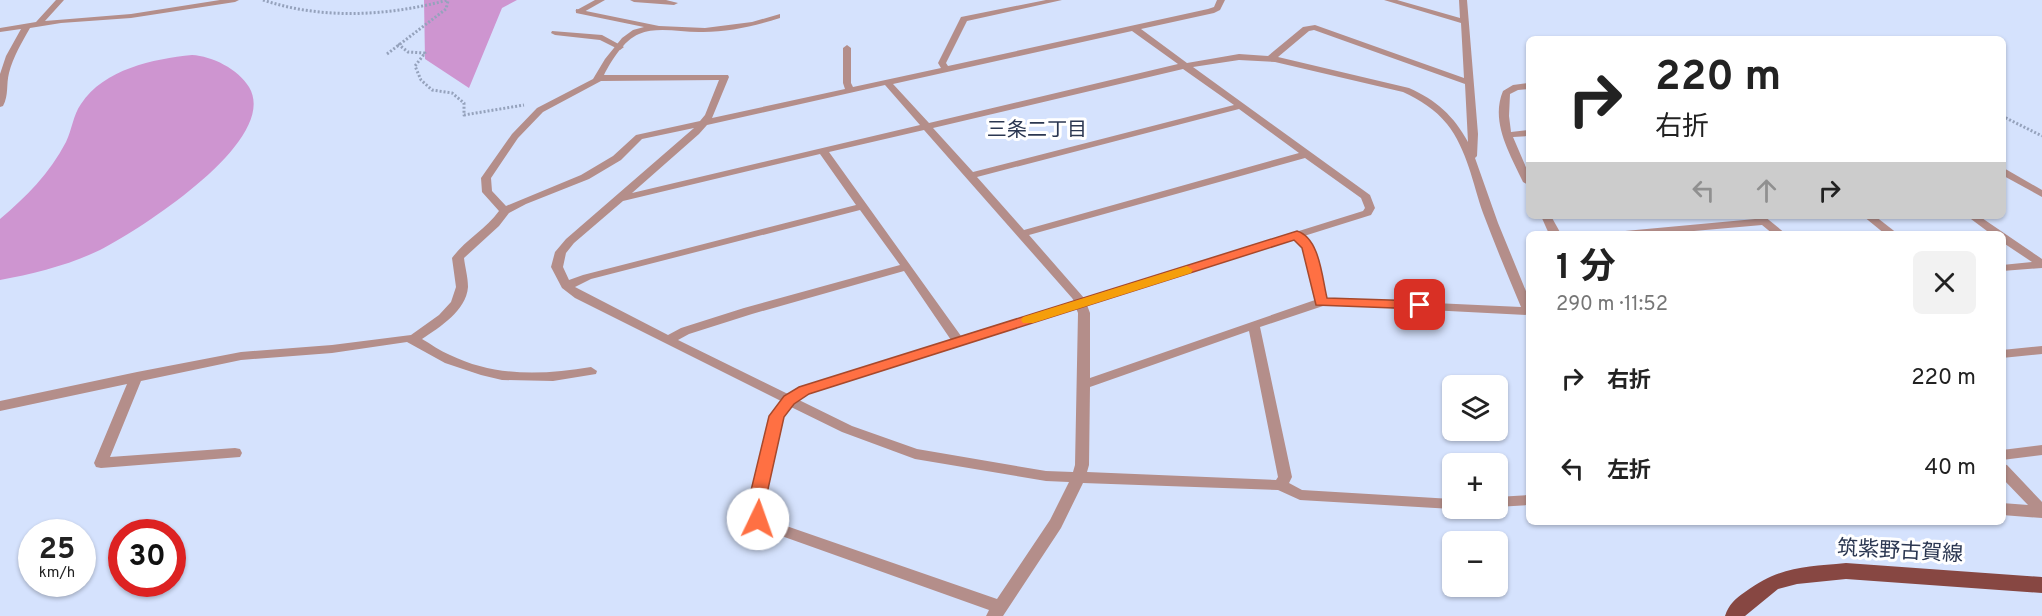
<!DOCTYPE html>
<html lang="ja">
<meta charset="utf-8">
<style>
:root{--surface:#fff;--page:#f2f2f2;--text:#222;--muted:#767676}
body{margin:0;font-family:Overpass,"Noto Sans JP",sans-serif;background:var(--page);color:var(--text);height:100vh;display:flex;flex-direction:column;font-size:22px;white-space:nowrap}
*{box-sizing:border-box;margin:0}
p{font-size:20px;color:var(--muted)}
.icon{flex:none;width:33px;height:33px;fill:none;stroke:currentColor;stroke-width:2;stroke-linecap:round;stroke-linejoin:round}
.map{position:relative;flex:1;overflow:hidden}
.drawer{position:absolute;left:1526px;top:231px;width:480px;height:294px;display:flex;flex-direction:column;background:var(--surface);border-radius:9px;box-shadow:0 2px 4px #0004}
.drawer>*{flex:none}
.top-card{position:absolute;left:1526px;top:36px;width:480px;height:183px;border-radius:9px;box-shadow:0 2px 4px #0004;background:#fff;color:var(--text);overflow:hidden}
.fabs{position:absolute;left:1442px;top:375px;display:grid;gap:12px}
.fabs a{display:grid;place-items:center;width:66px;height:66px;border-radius:9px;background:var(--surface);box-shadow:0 2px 4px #0004;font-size:30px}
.speed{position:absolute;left:18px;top:519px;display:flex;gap:12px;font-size:30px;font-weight:700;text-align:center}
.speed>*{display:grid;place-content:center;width:78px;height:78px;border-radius:50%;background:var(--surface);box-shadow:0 2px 4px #0004;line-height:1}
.speed small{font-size:15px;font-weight:400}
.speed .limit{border:9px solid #d22;background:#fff;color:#111}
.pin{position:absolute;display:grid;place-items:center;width:51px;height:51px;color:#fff;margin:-26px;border-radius:12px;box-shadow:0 3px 9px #0006}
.me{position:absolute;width:66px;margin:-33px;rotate:3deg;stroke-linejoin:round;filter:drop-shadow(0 0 4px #0008)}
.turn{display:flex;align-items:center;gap:21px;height:126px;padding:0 30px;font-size:27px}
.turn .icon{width:78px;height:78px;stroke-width:2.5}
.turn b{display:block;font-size:42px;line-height:51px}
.lanes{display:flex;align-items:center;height:57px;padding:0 30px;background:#0003;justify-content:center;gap:30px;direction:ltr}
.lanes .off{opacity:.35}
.round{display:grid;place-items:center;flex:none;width:63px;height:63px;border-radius:9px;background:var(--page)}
.headline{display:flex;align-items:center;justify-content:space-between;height:102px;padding:0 30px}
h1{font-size:36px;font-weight:700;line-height:45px}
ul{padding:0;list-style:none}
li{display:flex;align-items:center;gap:18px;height:90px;padding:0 30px}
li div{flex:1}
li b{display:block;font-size:22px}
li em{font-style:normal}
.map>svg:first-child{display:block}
.forest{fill:#ce95d0}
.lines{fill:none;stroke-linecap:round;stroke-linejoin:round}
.path{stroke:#95a2bc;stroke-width:3;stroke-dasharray:2 2;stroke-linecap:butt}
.service{fill:#b48e8a;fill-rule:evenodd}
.minor{fill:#b48e8a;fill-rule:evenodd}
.primary{fill:#874742;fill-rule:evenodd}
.route{fill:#ff7043;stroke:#a6492c;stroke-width:1.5}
.slow{fill:#f59e0b}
.labels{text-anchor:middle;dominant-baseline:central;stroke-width:6;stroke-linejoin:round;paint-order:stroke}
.neighbourhood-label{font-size:20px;fill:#2b3751;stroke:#fff}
.near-street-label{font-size:21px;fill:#2b3751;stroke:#fff}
</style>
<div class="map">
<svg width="2042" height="616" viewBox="0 0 2042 616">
<rect width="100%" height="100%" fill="#d5e2fd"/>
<g class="forest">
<polygon points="424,0 517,0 502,8 469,88 425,59"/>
<path d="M192 55C212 56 238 69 249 87 281 140 139 230 100 250 69 265 33 274 0 280V219C26 197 50 173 66 142 72 130 73 115 81 104 104 69 153 59 192 55Z"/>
</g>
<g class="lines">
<g class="path">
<path d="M263 0C323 20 388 16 448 0"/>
<polyline points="398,44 408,52 425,53 415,66 421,80 432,90 452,93 464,103 464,115 524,105"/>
<polyline points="387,54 446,9 448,1"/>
<polyline points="2002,116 2042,136"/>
</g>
<g class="service">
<polygon points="595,0 605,0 582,13 575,11"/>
<polygon points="630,0 666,0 678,3 674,5 634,2"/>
<polygon points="552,31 602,35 624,47 620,50 600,40 555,35 551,33"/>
</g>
<g class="minor">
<path d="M56 0H64L45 21 131 14 220 0H239L235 2 131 18 61 23 30 28C22 42 13 57 9 73 6 84 9 95 3 106L0 107V74L6 56 21 29 0 32V28L36 22Z"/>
<path d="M1046 0H1062L967 21 946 63 948 66 1208 9 1214 7 1217 0H1225L1220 10 1214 13 1141 29 1187 63 1239 54 1268 56 1303 27 1315 25 1464 78 1461 23 1384 0H1397L1460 18 1459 0H1467L1478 134 1477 156 1475 158 1498 223 1528 296V315L1333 305 1323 306 1260 327 1292 477 1289 483 1302 490 1452 499V508H1455L1452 509 1300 500 1278 490 1083 483 1061 528 1003 616H986L989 610 762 529 753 523 749 507 770 416 781 401 575 298 562 288 551 267 555 252 566 239 694 128 642 139 621 160 589 179 526 204 509 213 499 226 464 258C465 267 468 277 468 287 466 311 440 327 422 339 431 344 440 351 450 355 495 377 543 375 591 367L597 371 596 374 553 381 502 380 481 375 445 363 407 342 332 353 241 360 141 381 110 457 235 448 240 449 242 453 240 457 101 468 96 467 94 463 127 384 0 411V401L137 372 241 352 332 345 411 335 439 315 451 302 456 287 452 258C465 240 486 229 499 211L482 192 481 178 512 134 537 108 593 79 605 59 622 38 633 30 644 27 576 13V9L659 26 705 28 752 22 780 14V18C755 26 729 32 703 32 683 33 658 26 639 34 624 40 611 61 604 75H728L729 77 712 118 845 89 843 83V48L847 45 851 48V83L853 87 941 68 938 63 961 17ZM1314 30 1465 84 1468 142C1454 116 1436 100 1409 88L1278 57 1309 31ZM1132 31 1178 64 929 123 893 84ZM1239 60 1275 62 1403 92C1420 100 1435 109 1447 124 1467 149 1473 184 1483 213 1495 245 1508 276 1521 307L1326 298 1314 247 1304 236 1371 215 1375 208 1370 195 1193 67ZM1183 69 1234 105 973 172 933 128ZM719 80 705 115 700 121 636 135 613 156 581 175 506 206 492 191 491 178 518 138 543 112 601 81ZM885 85 920 125 632 193 699 134 707 125ZM1239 109 1299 153 1024 230 977 177ZM924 130 1072 298 1074 301 961 336 829 152ZM820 154 856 205 583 275 569 280 563 267 566 253 574 243 623 201ZM1305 158 1361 198 1365 208 1363 211 1084 298 1029 235ZM860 210 900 265 744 308 681 328 668 335 575 287 591 279ZM1295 239 1303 248 1315 300 1090 378V313L1087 305ZM904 271 951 340 799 387 788 394 678 340 689 334 752 314ZM1076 308 1078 313 1075 465 1073 472 1046 471 917 449 852 426 799 400 809 393ZM1249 331 1278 477 1276 480 1087 472 1089 465 1090 387ZM791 407 842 432 915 459 1046 481 1069 482 1050 520 997 599 772 521 765 516 763 507 784 417Z"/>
<path d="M1528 83V89L1518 90 1510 94 1509 116 1511 132 1528 130V136L1513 137 1528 172V185L1523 182C1510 154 1490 122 1503 91L1513 85Z"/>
<polygon points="2002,167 2042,190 2042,197 2002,175"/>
<polygon points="1541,216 1551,216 1561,234 1549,234"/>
<polygon points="1754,216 1764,216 1786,234 1773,234 1762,225 1660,234 1619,234 1625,231 1755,219"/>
<polygon points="1863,216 1875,216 1898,234 1885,234"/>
<polygon points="1967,216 1979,216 2042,259 2042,268 2002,271 2002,265 2032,262 2002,242 2002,234 1991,234"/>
<polygon points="2042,346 2042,354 2002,358 2002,350"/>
<polygon points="2042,445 2042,455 2002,460 2002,450"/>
<polygon points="2002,464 2007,465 2042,502 2042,518 2002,515 2002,503 2028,505 2002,478"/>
<polygon points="1528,495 1528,505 1497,507 1497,497"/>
</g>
<path class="primary" d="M1846 563 2042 577V593L1846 579 1797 584 1778 589 1745 616H1725C1729 604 1735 599 1745 592 1780 566 1805 567 1846 563Z"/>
</g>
<path class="route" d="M1297 231C1320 238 1322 278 1327 298L1420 301 1426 305 1420 309 1316 305 1302 248 1294 240 809 394 794 404 784 417 764 507 767 519 764 524 758 526 752 524 747 507 769 416 784 396 799 387Z"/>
<polygon class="slow" points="1187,266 1193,270 1191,273 1033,323 1023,323 1021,320 1023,317"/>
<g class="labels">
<g class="neighbourhood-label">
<text x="1037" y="131">三条二丁目</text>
</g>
<g class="near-street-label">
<text transform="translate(1900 552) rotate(3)">筑紫野古賀線</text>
</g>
</g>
</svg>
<div class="fabs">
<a><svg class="icon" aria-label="layers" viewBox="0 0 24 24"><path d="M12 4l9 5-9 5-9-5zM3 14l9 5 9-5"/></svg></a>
<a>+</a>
<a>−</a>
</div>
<div class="speed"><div>25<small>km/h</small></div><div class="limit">30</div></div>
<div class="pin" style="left:1420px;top:305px;background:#d93025"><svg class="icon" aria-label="arrive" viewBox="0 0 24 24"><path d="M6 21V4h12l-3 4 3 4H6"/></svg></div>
<svg class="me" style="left:758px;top:519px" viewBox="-20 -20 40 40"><circle r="19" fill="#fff"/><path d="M0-13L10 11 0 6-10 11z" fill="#ff7043"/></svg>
<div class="top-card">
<div class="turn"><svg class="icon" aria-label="right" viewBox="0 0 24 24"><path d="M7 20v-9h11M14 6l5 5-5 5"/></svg><div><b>220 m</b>右折</div></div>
<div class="lanes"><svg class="icon off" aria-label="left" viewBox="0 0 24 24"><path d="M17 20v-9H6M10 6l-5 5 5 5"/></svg><svg class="icon off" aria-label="ahead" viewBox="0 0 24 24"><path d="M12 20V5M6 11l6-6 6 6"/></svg><svg class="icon" aria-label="right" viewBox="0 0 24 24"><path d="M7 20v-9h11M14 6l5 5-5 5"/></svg></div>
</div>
<section class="drawer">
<div class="headline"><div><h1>1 分</h1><p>290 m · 11:52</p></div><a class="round"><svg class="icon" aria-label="close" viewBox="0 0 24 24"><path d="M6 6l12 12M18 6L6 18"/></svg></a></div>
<ul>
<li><svg class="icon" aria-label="right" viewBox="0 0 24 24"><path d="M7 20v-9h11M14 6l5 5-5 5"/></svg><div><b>右折</b></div><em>220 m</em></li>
<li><svg class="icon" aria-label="left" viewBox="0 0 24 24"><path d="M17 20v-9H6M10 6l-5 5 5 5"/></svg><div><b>左折</b></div><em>40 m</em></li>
</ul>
</section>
</div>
